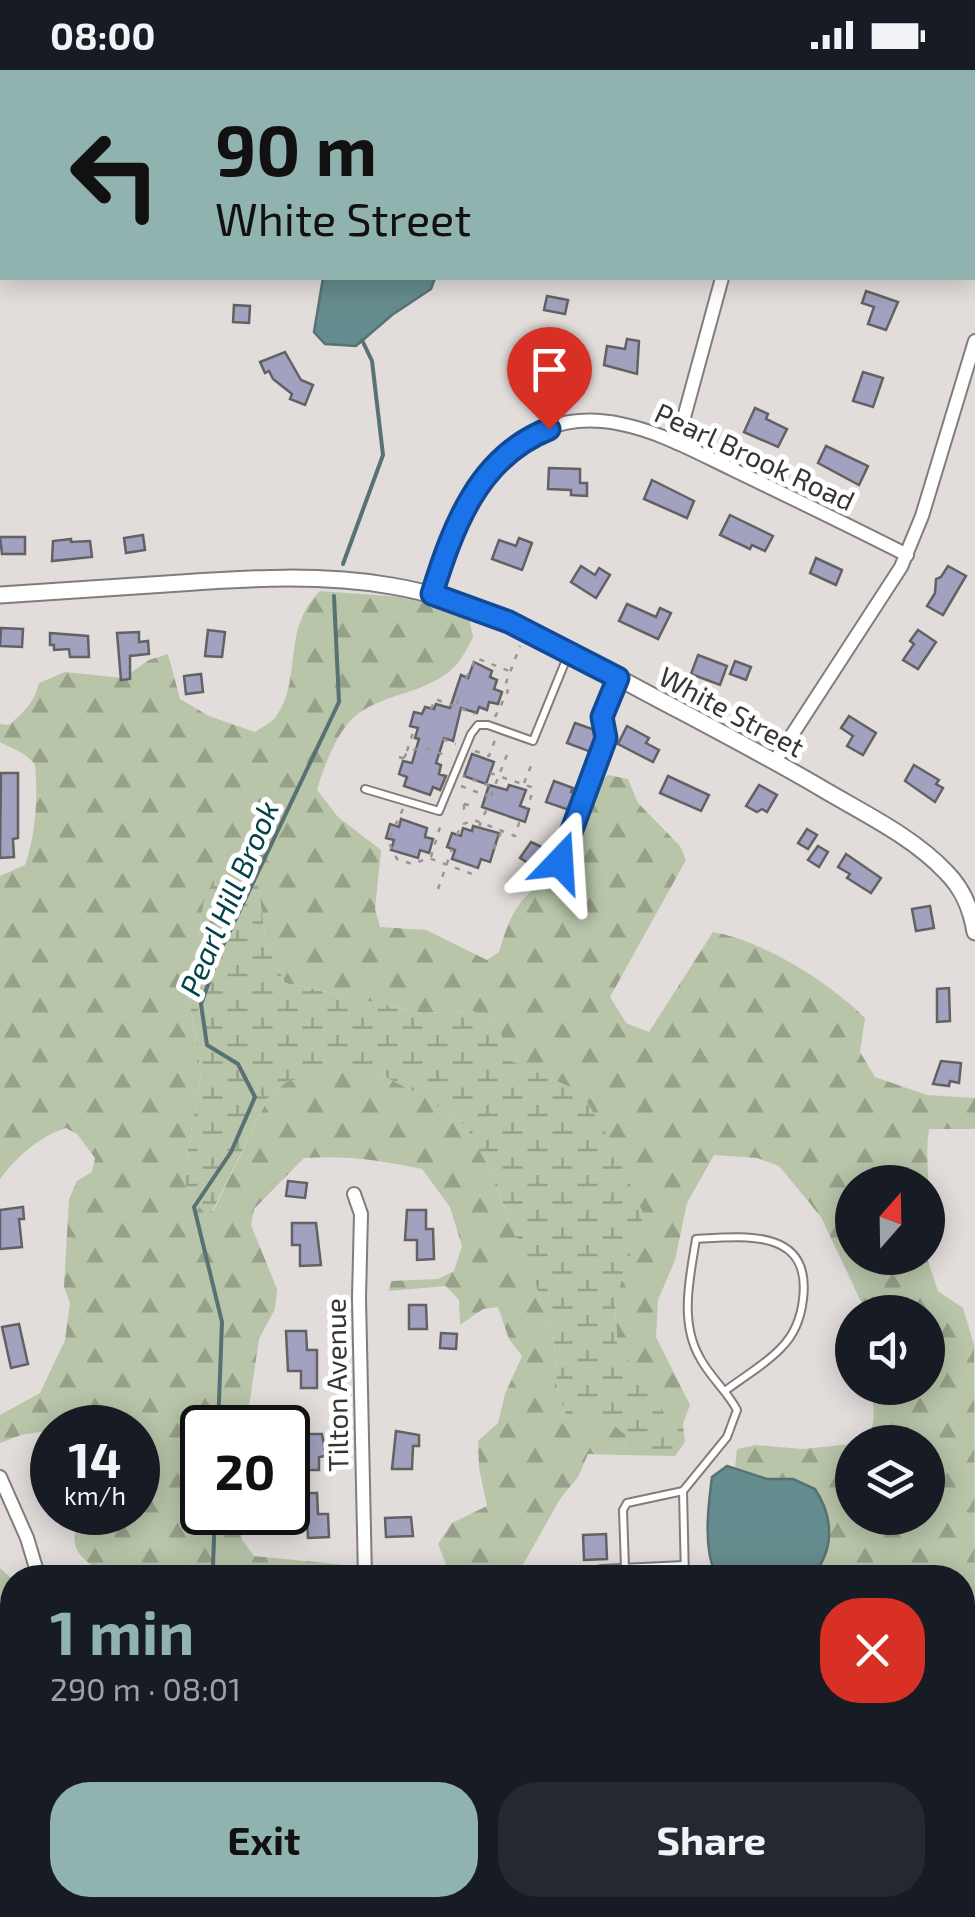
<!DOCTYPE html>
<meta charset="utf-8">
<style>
:root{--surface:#171b24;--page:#242831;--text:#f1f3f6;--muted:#9ea1a6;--accent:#91b3b0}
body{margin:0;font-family:"Exo 2",sans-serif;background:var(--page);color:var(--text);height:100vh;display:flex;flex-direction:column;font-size:38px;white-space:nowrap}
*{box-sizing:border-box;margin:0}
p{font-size:32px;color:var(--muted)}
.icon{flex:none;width:55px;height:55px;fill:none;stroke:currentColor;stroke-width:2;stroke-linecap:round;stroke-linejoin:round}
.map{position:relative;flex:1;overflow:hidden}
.side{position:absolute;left:0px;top:1495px;width:975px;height:352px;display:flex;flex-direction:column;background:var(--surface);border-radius:40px 40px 0 0;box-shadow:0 5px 25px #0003}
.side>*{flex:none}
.top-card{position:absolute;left:0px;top:0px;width:975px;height:210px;box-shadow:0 5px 25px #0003;background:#91b3b0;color:#111;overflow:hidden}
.needle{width:65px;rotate:20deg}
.tools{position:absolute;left:835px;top:1095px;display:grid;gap:20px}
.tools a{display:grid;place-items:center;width:110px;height:110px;border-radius:50%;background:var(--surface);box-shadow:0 5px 25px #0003;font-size:50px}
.speed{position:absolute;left:30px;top:1335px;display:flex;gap:20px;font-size:50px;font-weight:700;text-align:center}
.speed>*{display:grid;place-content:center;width:130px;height:130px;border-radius:50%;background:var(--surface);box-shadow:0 5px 25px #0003;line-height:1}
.speed small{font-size:25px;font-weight:400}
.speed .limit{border:5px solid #111;border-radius:15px;background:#fff;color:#111}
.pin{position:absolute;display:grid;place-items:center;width:85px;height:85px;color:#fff;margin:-102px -42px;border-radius:50% 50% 50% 0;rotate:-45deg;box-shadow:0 0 10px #0007}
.pin .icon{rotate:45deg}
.me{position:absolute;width:110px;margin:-55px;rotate:20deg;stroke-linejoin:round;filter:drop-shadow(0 0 8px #0008)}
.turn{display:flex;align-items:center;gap:35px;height:210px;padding:0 50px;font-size:45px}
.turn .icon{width:130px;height:130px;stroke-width:2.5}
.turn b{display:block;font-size:70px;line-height:85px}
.round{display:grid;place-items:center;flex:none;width:105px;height:105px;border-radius:40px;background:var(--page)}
.summary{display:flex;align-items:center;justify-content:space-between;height:170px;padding:0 50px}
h1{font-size:60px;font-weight:700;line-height:75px;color:var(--accent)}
.cta{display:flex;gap:20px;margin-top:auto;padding:20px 50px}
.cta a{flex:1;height:115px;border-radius:40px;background:var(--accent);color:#111;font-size:40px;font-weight:700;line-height:115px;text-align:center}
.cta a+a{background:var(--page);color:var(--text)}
.status{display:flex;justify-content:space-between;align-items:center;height:70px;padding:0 50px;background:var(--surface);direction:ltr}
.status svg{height:28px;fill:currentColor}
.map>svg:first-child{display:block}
.forest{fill:url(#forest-firs)}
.wetland{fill:url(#wetland-marsh)}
.water{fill:#658c8e;stroke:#587273;stroke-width:2.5}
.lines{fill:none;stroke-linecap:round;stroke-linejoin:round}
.stream{stroke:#587273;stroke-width:4}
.building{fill:#a2a1bf;stroke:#626265;stroke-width:2.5}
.service-casing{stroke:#827d7b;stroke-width:10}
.minor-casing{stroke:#827d7b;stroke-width:16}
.tertiary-casing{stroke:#827d7b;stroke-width:19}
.primary-casing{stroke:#827d7b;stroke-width:24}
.path{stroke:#999594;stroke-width:2.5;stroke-dasharray:5 8;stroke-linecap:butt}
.service{stroke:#fff;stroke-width:6}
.minor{stroke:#fff;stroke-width:12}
.tertiary{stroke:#fff;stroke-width:15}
.primary{stroke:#fff;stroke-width:20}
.route-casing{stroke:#114b97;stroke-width:25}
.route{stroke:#1a73e8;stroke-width:18}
.labels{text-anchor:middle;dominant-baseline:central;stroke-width:10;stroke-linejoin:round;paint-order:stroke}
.street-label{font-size:28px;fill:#383635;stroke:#fff}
.water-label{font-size:30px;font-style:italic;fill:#024347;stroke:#fff}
</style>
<div class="status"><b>08:00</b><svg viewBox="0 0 49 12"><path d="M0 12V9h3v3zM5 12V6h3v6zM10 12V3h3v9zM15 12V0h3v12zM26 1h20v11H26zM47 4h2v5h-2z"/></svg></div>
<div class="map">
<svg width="975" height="1847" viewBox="0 0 975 1847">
<defs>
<pattern id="forest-firs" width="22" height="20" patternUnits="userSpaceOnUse" patternTransform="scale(2.5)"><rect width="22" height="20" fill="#b8c5a9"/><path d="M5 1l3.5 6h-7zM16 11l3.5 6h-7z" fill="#97a18a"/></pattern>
<pattern id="wetland-marsh" width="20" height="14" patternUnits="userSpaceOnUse" patternTransform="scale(2.5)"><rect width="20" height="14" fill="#b8c5a9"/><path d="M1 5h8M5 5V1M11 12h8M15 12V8" fill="none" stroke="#97a18a"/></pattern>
</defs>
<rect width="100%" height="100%" fill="#e2dddb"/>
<g class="forest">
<path d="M320 521 416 528 469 548 473 567C467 578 461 592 451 600 423 625 379 623 352 649 336 664 323 699 317 720L338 747 381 780 375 839 380 857 426 860 487 890 499 882C512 835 527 817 571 797L595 717 608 705 628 709 638 733 680 776 686 790 610 927 626 953 649 962 713 862C764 871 829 912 865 948L860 982 875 1007 927 1025 975 1028V1059H929C924 1091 932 1121 928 1152V1112H852V1188H927L938 1221 963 1238 974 1275 975 1552 963 1594 962 1508 843 1505 811 1507C835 1481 834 1449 815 1419L793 1409H767L735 1398 737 1379 756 1375 802 1379 852 1374V1448H928V1372H863C878 1358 874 1336 870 1318H928V1242H864L863 1236 821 1147 779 1096 757 1088 714 1085 687 1133 675 1190 658 1230 656 1267 690 1335 683 1354H671L617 1273 615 1230 644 1145 581 1022 508 990 498 953 473 941 423 943 285 913 266 874 254 784 243 779 204 831 189 927 201 1004 186 1092 213 1142 268 1028 286 1012 327 1000H371L425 1027 465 1055 486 1092 545 1238 554 1270 557 1319 609 1351 627 1366 622 1385 588 1384 578 1407 560 1429 516 1507H451L438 1474 452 1453 487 1436 479 1398 478 1371 498 1353 505 1324 522 1286 509 1269 498 1237 483 1239 460 1255 459 1230 446 1216 389 1221 391 1211 438 1209 454 1201 462 1176 450 1137 422 1099C381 1090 345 1085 304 1088L254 1139 251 1155 277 1219 275 1239 259 1269 246 1357 202 1358V1442L237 1443 242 1470 254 1486 345 1495 355 1504 353 1508 106 1507C77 1483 66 1481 82 1443L138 1442V1358H52V1360L21 1365 0 1373V1345L40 1323 65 1270 70 1233 64 1217 69 1129 77 1111 92 1102 95 1088 77 1064 66 1058C37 1068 19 1085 0 1109V806L25 795C36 764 38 727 35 694L24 684 0 672V654L9 655C24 642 34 633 39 613L65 602 123 608 149 590 168 584 180 629 209 646 255 662C261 658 270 653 275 648 304 609 280 561 320 521Z"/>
<polygon points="0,1498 12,1509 12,1552 0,1554"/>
<polygon points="963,1815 975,1816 975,1847 952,1847 952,1835 962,1835"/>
<polygon points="760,1835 858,1835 858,1847 759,1847"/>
</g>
<polygon class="wetland" points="243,779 254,784 266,874 285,913 423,943 473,941 498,953 509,990 581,1022 611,1072 644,1145 615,1230 617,1273 671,1353 683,1354 685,1372 675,1386 622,1385 627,1366 609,1351 566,1344 557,1319 554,1270 545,1238 486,1092 465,1055 425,1027 371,1000 328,1000 286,1012 268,1028 212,1142 205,1144 186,1120 186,1092 201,1004 189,927 204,831 224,787"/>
<g class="water">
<polygon points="323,208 435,208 431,219 392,245 356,276 325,274 314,262"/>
<path d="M727 1396 767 1409H793L815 1419C834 1448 835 1481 811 1507L716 1506C703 1477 708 1438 712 1407Z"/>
</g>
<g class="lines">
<g class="stream">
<polyline points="343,494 383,385 372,291 362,270"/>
<polyline points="218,1358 222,1252 194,1137 231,1082 255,1027 238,994 207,975 201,934 219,884 339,632 334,526"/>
<polyline points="207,1508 213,1496 215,1442"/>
<polyline points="59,1847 70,1835"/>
</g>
</g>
<g class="building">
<polygon points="866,221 898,232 886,260 868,254 874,237 862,233"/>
<polygon points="547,226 568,230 565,244 544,240"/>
<polygon points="234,235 250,236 249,253 233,252"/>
<polygon points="627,269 639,271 637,304 604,295 607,276 625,279"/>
<polygon points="285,282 301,310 313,315 305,335 290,329 292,324 273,309 269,301 265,303 260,292"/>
<polygon points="863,302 883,308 873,337 853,331"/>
<polygon points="755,338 768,344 766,349 787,359 778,377 744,362"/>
<polygon points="826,376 868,396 859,415 818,393"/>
<polygon points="549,398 580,399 580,413 587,413 587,426 571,425 571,420 548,419"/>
<polygon points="652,410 694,431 687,448 644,429"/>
<polygon points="730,445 773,466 765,481 752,475 750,479 720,465"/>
<polygon points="143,465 145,480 126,483 124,468"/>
<polygon points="0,467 25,467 25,484 2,484"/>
<polygon points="519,468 532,473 522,500 492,489 499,470 516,476"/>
<polygon points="71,469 71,472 90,471 92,487 52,491 53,471"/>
<polygon points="816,488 842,500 836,515 810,503"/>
<polygon points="581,496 595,505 599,498 610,505 596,528 571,512"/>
<polygon points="948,496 966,506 943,545 927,536 935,523 936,509 941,507"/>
<polygon points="627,534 656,547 660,538 671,543 658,569 619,551"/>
<polygon points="1,558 23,559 22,577 0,576"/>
<polygon points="208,560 225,562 222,587 205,586"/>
<polygon points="918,560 936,572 918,599 903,590 914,574 910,571"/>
<polygon points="139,562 139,572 148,571 149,584 130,586 130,609 121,610 117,563"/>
<polygon points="50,563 88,566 89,587 70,587 69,579 54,580 54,575 50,575"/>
<polygon points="698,585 727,596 720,615 691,604"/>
<polygon points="735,591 751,597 746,610 730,604"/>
<polygon points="474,592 492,601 490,607 497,610 494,619 502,622 498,634 489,632 487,640 479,637 477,643 461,638 453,671 444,668 436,693 441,695 439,704 446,706 440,720 433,717 430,725 404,716 407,707 399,704 403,691 412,693 419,669 415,668 418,658 410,656 414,642 422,644 425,637 434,639 436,634 450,638 461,605 468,608"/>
<polygon points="201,604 203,622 186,624 184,606"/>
<polygon points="849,646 876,663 863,685 847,676 853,666 841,658"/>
<polygon points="575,653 595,660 594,663 597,665 591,682 567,673"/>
<polygon points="627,656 649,668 646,673 659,680 653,692 618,674"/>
<polygon points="472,684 494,692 486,714 464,706"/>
<polygon points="914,695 939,710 936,714 943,718 935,732 905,711"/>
<polygon points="1,703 18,703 18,768 13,769 14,787 0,788"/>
<polygon points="668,706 709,725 701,741 660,723"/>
<polygon points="554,711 573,718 571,722 575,723 569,740 546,732"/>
<polygon points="489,715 507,720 509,715 526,720 520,736 529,739 525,752 482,737"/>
<polygon points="759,715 777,725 767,742 762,739 757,742 746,736"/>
<polygon points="401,749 427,758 425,767 433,769 429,783 420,780 418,788 391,780 394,770 386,768 390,754 399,757"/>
<polygon points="473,756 499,763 490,792 481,789 478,798 452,789 455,780 447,777 452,763 461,766 463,758 472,761"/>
<polygon points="807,759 817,765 808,779 798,773"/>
<polygon points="531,772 550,781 548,784 551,786 541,801 520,788"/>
<polygon points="818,776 828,782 819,797 808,790"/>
<polygon points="846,784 881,808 871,823 847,808 850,804 838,797"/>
<polygon points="930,836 934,858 916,861 912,839"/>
<polygon points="949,918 950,951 937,952 937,919"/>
<polygon points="941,991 961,993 959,1013 950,1011 949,1016 933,1014"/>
<polygon points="288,1111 307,1113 305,1128 286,1126"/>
<polygon points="23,1137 24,1149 19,1149 22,1177 0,1179 0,1140"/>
<polygon points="407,1140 426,1140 426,1159 433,1159 434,1189 417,1190 417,1170 405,1170"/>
<polygon points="292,1153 316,1153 321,1195 300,1196 300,1175 292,1175"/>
<polygon points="409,1235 426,1235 427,1259 409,1259"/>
<polygon points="19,1254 28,1294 11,1298 2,1257"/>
<polygon points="286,1261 306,1261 307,1280 317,1280 317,1318 301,1318 301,1301 288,1301"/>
<polygon points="441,1263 457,1264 456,1279 440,1278"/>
<polygon points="396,1361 419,1365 419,1376 413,1376 412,1399 392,1399"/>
<polygon points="304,1364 322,1364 326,1386 319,1387 319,1400 305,1400"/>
<polygon points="301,1423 317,1423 318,1444 328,1444 329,1467 308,1468 307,1451 302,1451"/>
<polygon points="411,1447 413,1466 386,1467 385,1448"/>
<polygon points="606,1464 607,1489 584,1490 583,1465"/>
<rect x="962" y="1753" width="13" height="49"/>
<rect x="150" y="1835" width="53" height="12"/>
<polygon points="925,1835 952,1835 952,1847 924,1847"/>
</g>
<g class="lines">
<g class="service-casing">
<g id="service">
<polyline points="365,719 439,741 471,664 478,655 488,655 533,671 568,585"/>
<polyline points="560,792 607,668 603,642 617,611"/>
<polyline points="625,1498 623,1440 627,1433 683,1421"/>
<polyline points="590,1508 595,1501 601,1499 684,1495"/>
<path d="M685 1508 683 1421 727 1367 737 1340C727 1321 710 1307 700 1288 679 1252 690 1207 696 1169 744 1166 812 1158 803 1229 801 1248 795 1264 781 1278 765 1295 743 1307 725 1321"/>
<polyline points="0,1564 12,1563"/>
<polyline points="0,1629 12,1641"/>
<polyline points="0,1667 12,1651"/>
<polyline points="0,1693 12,1722"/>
<polyline points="0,1792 12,1792"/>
<polyline points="471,1835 527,1847"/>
<polyline points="873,1835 874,1847"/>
<polyline points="909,1835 909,1847"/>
<polyline points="317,1837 364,1835"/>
<polyline points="101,1847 101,1835"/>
<polyline points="233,1847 233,1835"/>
<polyline points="468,1847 471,1835"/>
<polyline points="565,1847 609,1835"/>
<polyline points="717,1847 733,1841 735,1835"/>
</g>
</g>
<g class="minor-casing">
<g id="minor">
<polyline points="777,2 778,0"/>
<polyline points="677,373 722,208"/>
<path d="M432 524C459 436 507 330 621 354 661 362 698 383 734 400 792 428 850 456 907 485"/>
<polyline points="775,691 901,497 922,446 975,271"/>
<polyline points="354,1124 361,1144 359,1228 365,1508"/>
<polyline points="0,1407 27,1468 39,1508"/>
</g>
</g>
<g class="tertiary-casing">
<path id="tertiary" d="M0 525C60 521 121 517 181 513 251 508 322 504 392 516 477 530 553 574 628 613 693 648 758 681 821 718 863 743 912 766 946 802 963 819 971 838 975 862"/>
</g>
<g class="primary-casing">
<g id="primary">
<polyline points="962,1660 975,1659"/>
<polyline points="0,1747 12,1743"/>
</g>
</g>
<g class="path">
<polyline points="466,608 476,588 509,601"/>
<polyline points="457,634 461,621"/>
<polyline points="431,639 435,629 475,644"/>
<polyline points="495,647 508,621 504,618 520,576"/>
<polyline points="443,669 456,674"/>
<polyline points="407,681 415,657"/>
<polyline points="475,681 489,686 495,670"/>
<polyline points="399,687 412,691"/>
<polyline points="404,688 407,682 423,677 450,687"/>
<polyline points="490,703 531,717 533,721 527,738"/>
<polyline points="524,713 533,691"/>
<polyline points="461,716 487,726 490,716 463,706"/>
<polyline points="491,726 508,682"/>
<polygon points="464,734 469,735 468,739 464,739"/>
<polyline points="403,739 388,771 397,789 412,794 429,788 472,804 475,796"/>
<polyline points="479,757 487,738"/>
<polyline points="457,765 461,755 474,750 515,766 519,753 524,755 525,752"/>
<polyline points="494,779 501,762"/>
<polyline points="431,787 440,757"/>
<polyline points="438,819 452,779"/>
</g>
<use href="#service" class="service"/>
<use href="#minor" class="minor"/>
<use href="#tertiary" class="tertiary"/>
<use href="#primary" class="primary"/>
</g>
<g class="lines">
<g class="route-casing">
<path id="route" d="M549 359C478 387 453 457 432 524L509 552 618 608 602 647 606 668 560 792"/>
</g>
<use href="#route" class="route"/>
</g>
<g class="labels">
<g class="street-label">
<text transform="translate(755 386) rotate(25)">Pearl Brook Road</text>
<text transform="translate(732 641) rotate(28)">White Street</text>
<text transform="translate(336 1315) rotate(-91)">Tilton Avenue</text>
</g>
<g class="water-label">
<text transform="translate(228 828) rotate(-67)">Pearl Hill Brook</text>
</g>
</g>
</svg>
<div class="tools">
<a><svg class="needle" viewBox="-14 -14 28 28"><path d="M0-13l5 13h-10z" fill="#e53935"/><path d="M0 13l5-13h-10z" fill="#9ea1a6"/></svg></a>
<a><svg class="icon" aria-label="sound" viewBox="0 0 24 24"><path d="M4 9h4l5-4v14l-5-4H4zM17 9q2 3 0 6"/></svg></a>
<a><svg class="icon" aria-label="layers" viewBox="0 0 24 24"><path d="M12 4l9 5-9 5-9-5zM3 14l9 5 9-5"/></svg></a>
</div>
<div class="speed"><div>14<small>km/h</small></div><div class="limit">20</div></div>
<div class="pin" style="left:549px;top:359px;background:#d93025"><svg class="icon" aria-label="arrive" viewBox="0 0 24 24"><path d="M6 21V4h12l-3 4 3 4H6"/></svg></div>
<svg class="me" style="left:560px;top:792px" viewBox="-20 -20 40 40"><path d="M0-17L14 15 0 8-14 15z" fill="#1a73e8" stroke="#fff" stroke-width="4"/></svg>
<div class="top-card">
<div class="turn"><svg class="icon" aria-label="left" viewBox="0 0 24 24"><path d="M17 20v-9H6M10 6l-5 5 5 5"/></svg><div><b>90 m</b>White Street</div></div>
</div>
<section class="side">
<div class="summary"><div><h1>1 min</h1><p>290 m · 08:01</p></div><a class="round" style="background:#d93025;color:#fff"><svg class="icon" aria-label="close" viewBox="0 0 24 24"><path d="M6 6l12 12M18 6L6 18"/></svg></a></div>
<div class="cta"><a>Exit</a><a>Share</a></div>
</section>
</div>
